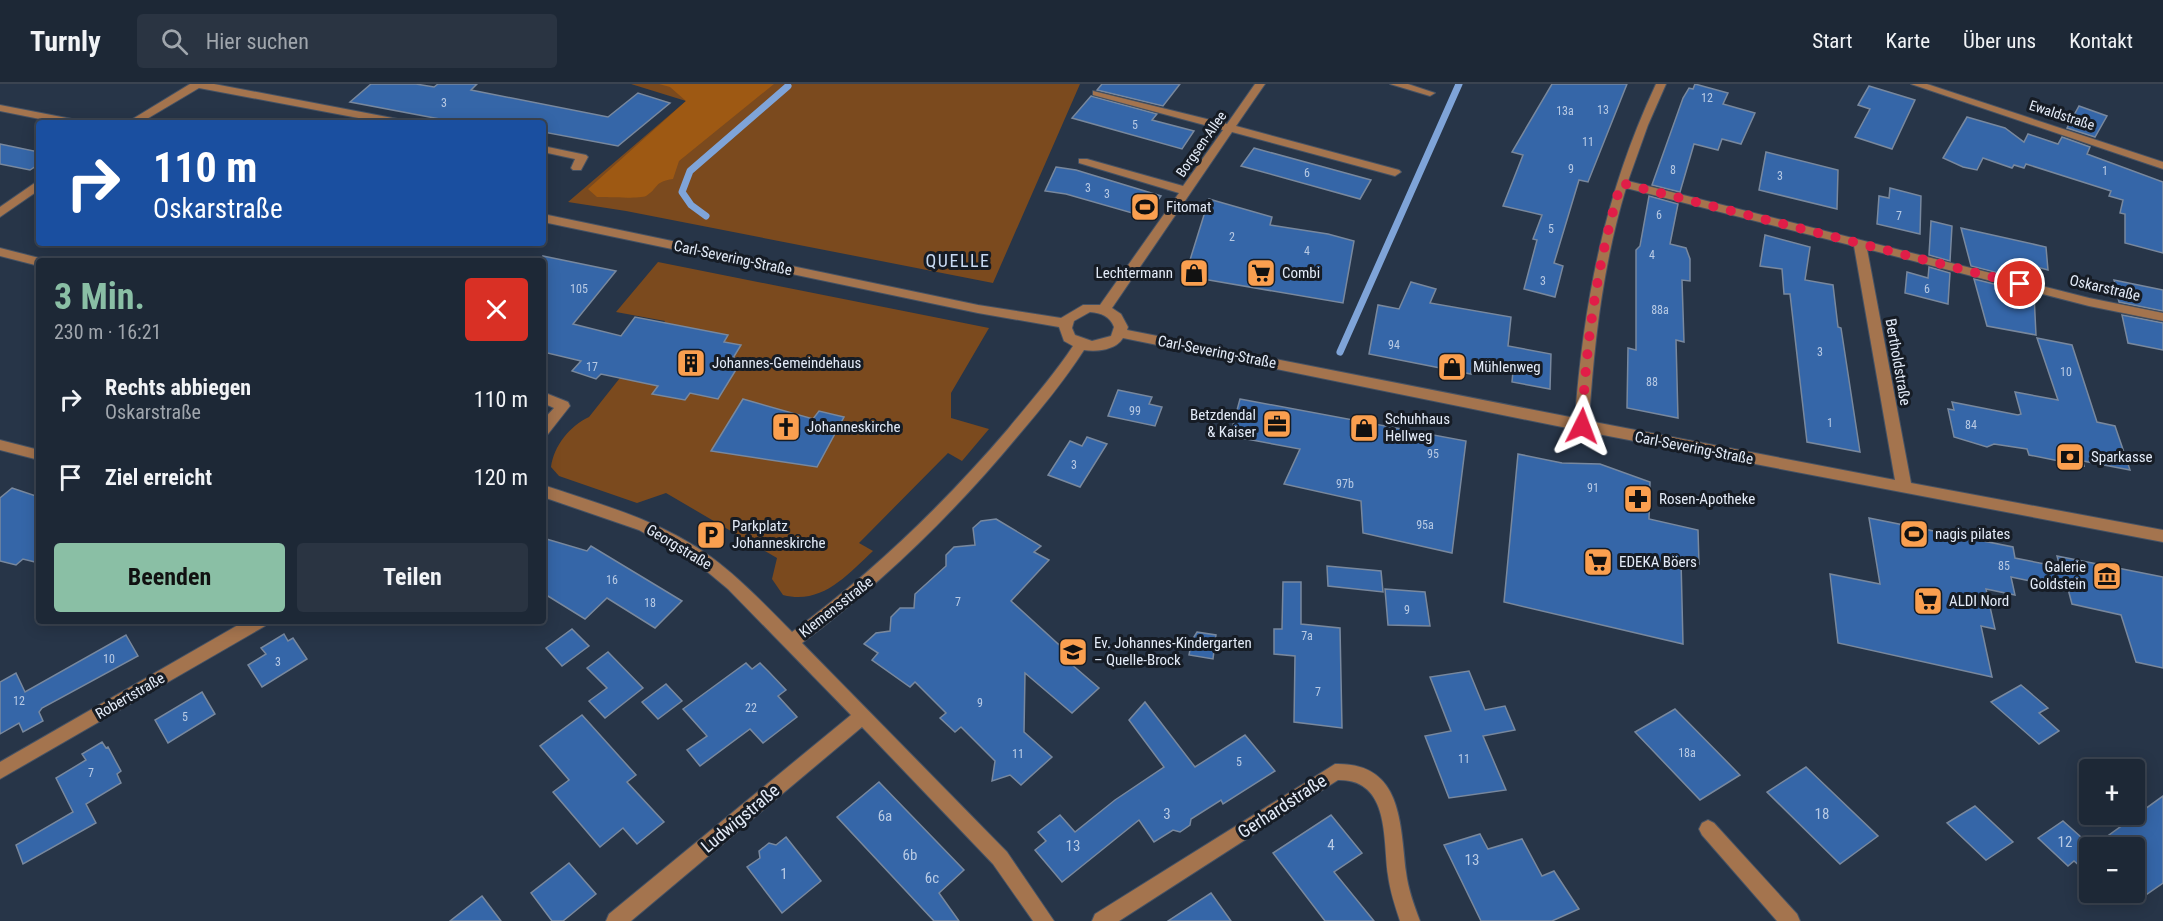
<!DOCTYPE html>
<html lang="de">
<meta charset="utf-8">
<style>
:root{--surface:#1d2836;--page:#2a3442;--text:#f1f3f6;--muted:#a0a6ad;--line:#3b4451;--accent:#8abfa5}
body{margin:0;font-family:"Roboto Condensed",sans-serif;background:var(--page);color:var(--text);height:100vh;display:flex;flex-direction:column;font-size:22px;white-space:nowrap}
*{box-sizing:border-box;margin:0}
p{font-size:20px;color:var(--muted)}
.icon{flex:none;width:33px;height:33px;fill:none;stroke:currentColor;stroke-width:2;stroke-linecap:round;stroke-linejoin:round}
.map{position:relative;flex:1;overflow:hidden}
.side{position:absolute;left:36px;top:174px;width:510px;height:366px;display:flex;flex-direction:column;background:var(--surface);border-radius:6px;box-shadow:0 3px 15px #0003,0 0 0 2px var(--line)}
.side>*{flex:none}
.hud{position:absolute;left:36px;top:36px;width:510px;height:126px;border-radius:6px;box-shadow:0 3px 15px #0003,0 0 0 2px var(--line);background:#1a4fa0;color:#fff;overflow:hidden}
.tools{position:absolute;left:2079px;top:675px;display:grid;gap:12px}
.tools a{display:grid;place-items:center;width:66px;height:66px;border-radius:6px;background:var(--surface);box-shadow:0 3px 15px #0003,0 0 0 2px var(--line);font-size:30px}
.pin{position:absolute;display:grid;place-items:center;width:51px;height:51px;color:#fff;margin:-26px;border:3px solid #fff;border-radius:50%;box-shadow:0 2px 6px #0007}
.me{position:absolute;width:66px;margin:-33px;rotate:3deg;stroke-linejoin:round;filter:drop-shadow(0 0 4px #0008)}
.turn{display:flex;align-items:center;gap:21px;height:126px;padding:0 18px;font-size:27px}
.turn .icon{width:78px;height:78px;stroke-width:2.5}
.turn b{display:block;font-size:42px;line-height:51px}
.round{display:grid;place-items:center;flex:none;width:63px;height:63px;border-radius:6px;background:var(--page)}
.overview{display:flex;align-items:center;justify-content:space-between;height:102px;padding:0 18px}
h1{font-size:36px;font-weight:700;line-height:45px;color:var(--accent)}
.cta{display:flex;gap:12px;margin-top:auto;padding:12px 18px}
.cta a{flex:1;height:69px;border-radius:6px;background:var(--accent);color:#111;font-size:24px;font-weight:700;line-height:69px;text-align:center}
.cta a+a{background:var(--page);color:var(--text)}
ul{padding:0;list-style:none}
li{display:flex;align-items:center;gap:18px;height:78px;padding:0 18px}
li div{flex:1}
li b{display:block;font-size:22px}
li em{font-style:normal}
header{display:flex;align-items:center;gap:36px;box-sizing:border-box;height:84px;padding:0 30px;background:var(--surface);border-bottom:2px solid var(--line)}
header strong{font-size:28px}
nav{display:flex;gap:33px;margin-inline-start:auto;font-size:21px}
.search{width:420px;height:54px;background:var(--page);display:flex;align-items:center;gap:15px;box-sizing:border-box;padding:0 21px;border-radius:6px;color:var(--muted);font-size:22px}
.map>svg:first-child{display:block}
.green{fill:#7b4a1e}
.forest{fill:#9e5913}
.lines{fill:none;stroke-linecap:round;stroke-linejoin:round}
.stream{stroke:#7fa4d8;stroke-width:7}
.building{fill:#3566a8;stroke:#78889e;stroke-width:1.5}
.minor-casing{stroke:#455264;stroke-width:2}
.minor{fill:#a4744e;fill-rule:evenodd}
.route{stroke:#e11d48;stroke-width:10;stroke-dasharray:0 18}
.labels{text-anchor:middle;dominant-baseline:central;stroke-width:6;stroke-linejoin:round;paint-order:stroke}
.number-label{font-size:12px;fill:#b8cae4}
.far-street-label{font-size:14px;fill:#e3ebf8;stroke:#161c25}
.poi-label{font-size:15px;fill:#e3ebf8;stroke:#161c25;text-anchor:start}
.street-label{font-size:15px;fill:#e3ebf8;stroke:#161c25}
.near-number-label{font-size:15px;fill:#b8cae4}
.quarter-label{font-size:18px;letter-spacing:1.5px;fill:#c8daf2;stroke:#161c25}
.near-street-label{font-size:18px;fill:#e3ebf8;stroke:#161c25}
</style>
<header>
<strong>Turnly</strong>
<div class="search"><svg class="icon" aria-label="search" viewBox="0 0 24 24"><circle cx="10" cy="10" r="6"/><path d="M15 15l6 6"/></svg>Hier suchen</div>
<nav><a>Start</a><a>Karte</a><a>Über uns</a><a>Kontakt</a></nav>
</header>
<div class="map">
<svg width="2163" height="837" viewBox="0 0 2163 837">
<rect width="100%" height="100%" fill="#273548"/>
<g class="green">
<polygon points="631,0 1080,0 993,199 626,127 568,118 686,17"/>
<path d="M658 178 989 244 951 309V334L989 345 962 377 948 369 859 459 873 467C846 492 822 521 783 511L772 495 777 474 666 409 637 419 559 392 551 383C554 361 570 342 589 333L665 237 616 228Z"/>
</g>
<path class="forest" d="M659 0H774L679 77 673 95C653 98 659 104 646 112 640 115 607 113 597 113L588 105 686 17 670 3Z"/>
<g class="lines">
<g class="stream">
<polyline points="706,132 691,121 682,108 690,87 788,2"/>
<polyline points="1340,268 1459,0"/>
</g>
</g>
<g class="building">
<polygon points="371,0 416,0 434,3 438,0 477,0 471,6 608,33 638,9 670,19 618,62 543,48 543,39 461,39 350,18"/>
<polygon points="1102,0 1180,0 1163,22 1097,6"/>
<polygon points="1552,0 1627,0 1588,98 1579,96 1554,179 1563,182 1555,213 1524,205 1537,156 1533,155 1542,131 1503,122 1523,71 1512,68"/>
<polygon points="1695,0 1728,9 1723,20 1755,29 1741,60 1722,55 1718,66 1694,60 1680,108 1652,101 1683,14 1689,4 1693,5"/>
<polygon points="1869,2 1915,16 1892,65 1855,53 1870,25 1858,21"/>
<polygon points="1091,12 1157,30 1152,36 1194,47 1182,65 1072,34"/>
<polygon points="2079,22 2107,32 2095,53 2067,44"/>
<polygon points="1967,33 2005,44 2024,58 2028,50 2058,60 2062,53 2090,63 2087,70 2163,98 2163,169 2125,159 2125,130 2120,129 2123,116 2109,112 2111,107 2026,80 2024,84 2014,81 2012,84 1983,74 1977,86 1963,83 1943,74"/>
<polygon points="0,60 39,68 39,80 30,86 0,80"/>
<polygon points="1254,64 1320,82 1371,96 1360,115 1241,82"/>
<polygon points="1766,68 1838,86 1837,125 1759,106"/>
<polygon points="1056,83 1076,86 1161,112 1146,133 1066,110 1045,107"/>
<polygon points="1890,104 1921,112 1920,150 1877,140 1879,112 1889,114"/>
<polygon points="1649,112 1678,120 1670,160 1686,164 1690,175 1690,197 1682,196 1684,258 1676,256 1678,334 1627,324 1628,264 1636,266 1636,166 1640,162"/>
<polygon points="1209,115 1272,133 1270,141 1328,150 1354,157 1343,219 1185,192"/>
<polygon points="1931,137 1952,142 1950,177 1929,171"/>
<polygon points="1961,144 2046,163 2048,186 2033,182 2034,198 1971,182"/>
<polygon points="1765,151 1810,163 1805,196 1833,201 1838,243 1841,244 1860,368 1807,358 1790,210 1784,210 1782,185 1760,182"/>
<polygon points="543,172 616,187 573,240 621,252 635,233 728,251 724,258 741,261 733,274 742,276 718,315 690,309 685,316 652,310 658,302 601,290 596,295 572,287 581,277 543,268"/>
<polygon points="1929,183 1950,189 1948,220 1905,209 1907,188 1928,194"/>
<polygon points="1974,195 2034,210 2036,251 1987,242"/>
<polygon points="2114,196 2163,206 2163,227 2119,218"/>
<polygon points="1411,198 1436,205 1430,219 1511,233 1508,262 1551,270 1550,305 1512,298 1513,287 1472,279 1471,290 1369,270 1378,221 1399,225"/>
<polygon points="2122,231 2163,239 2163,266 2128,259"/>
<polygon points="2037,254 2072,261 2097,338 2115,342 2130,386 2083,377 2084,382 2029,371 2027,365 1994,360 1987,363 1954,353 1948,325 1954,326 1952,318 2018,331 2021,330 2015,308 2058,316"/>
<polygon points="1118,306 1152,313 1149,320 1162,323 1155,342 1108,332"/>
<polygon points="743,315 813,335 819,327 844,333 817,383 711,367"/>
<polygon points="1240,315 1466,357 1452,469 1363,449 1361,417 1284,400 1300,365 1230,352"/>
<polygon points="1087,353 1107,360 1080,403 1048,391 1070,357 1082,362"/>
<polygon points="1518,370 1562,379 1600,380 1650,398 1649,435 1698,446 1699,480 1681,476 1683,560 1504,518"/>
<polygon points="12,404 39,413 39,479 23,475 16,481 0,477 0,414"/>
<polygon points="1869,434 2013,463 2015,474 2060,483 2057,472 2163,493 2163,584 2136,578 2121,531 2072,520 2068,505 2011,493 2015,511 1986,505 1995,545 1981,542 1992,593 1838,559 1830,490 1880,500"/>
<polygon points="996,435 1041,462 1034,468 1049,476 1011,517 1068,569 1063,573 1099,604 1072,629 1025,589 1024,648 1052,673 1021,701 1010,691 992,697 995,677 961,643 955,648 940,634 946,629 915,598 910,603 872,576 878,569 864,560 876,549 890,547 891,533 900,524 914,524 915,510 946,482 946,471 954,463 975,461 973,444 981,437"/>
<polygon points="543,454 587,467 591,462 682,517 655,544 607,514 585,535 543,509"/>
<polygon points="1327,482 1381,487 1383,508 1328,502"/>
<polygon points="1283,498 1301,498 1301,540 1340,544 1342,644 1294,638 1295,572 1274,570 1274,545 1282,545"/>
<polygon points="1385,505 1425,508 1430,542 1388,541"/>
<polygon points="572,545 589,562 562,582 546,564"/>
<polygon points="1197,548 1216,551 1213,575 1189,571 1192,556"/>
<polygon points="284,550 288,557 293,554 307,575 262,603 248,581 266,570 261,564"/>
<polygon points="126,551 138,572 42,624 39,628 43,637 23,648 19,639 0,650 0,598 16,589 25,608"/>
<polygon points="608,568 643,604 605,634 589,617 607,604 587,584"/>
<polygon points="746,579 752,585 760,579 769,588 786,606 778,612 797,633 763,659 750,645 700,682 687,666 707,652 683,625"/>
<polygon points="1469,587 1485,626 1505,622 1515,646 1483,652 1506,706 1449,714 1425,652 1451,647 1430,593"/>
<polygon points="666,600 682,617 658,635 642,618"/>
<polygon points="2021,601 2048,624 2039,629 2059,647 2039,660 1991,618"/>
<polygon points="202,608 215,630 168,659 155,636"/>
<polygon points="1145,618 1195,683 1245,651 1275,687 1223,720 1221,716 1191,735 1190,741 1180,748 1173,746 1154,758 1139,736 1062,798 1035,766 1046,757 1038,748 1060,731 1075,748 1115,716 1164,683 1129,636"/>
<polygon points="1675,625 1740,691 1700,716 1635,648"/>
<polygon points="582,631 636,691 627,698 664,738 637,760 623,744 600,763 553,708 569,696 540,662"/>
<polygon points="102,658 106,664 108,663 121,687 117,690 121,699 86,720 96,739 23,780 16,761 73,728 56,694 86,676 82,670"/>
<polygon points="1806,683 1878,752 1840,780 1767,708"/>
<polygon points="879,698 964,786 939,809 959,837 934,837 837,733"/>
<polygon points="2163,712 2163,799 2134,819 2134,764 2091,764"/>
<polygon points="1975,722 2013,758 1986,776 1947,739"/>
<polygon points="1331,731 1362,769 1334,788 1374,837 1325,837 1273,769"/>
<polygon points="2063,737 2090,761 2090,791 2074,777 2068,782 2038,754"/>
<polygon points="1480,750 1488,765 1522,755 1542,792 1554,787 1579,825 1552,837 1481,837 1444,761"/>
<polygon points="786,753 821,797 782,829 747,783 760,774 759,767 769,759 776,761"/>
<polygon points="569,779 596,810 563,837 552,837 531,809"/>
<polygon points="1211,809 1231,837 1168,837"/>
<polygon points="482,812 501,837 450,837"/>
</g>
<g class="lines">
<g class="minor-casing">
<g id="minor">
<polygon points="190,0 214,0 403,36 409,39 385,39 199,4 140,39 126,39"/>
<path d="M1255 0H1265L1236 42 1399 86 1401 88 1395 92 1232 48 1112 224 1121 230 1128 243 1127 246 1575 334C1584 215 1605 109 1656 0H1666L1648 41 1628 97 2089 214 2163 229V237L2089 222 1867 165 1911 399 2163 446V458L1582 347 1123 254C1116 266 1097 268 1084 266 1064 297 1041 325 1017 353 953 430 882 499 802 559L1007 768 1054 837H1033L993 780 862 643 631 837H606L609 830 851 631 728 505 698 480 639 446 543 413V401C600 420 662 437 711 473 741 495 766 522 792 548 872 489 943 421 1008 345 1030 318 1054 291 1073 262L1064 257 1059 243 978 229 543 138V130L978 221 1061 234 1083 221H1100L1179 109 1079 79V75H1087L1183 102 1223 46 1093 11V7L1227 40ZM1626 104 1854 162 1895 396 1589 337C1594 258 1603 180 1626 104ZM1090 228C1101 229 1110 232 1114 243L1111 252 1092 257 1075 251 1072 244 1074 237Z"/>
<polygon points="1390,0 1408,0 1435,9 1430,12"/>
<polygon points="1911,0 1927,0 2163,78 2163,85"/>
<polygon points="0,21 77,36 83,39 60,39 0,27"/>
<polygon points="543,62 586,71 588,73 581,86 573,86 571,84 575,75 543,68"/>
<polygon points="39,96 39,106 0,133 0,123"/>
<polygon points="0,164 43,175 45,177 39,177 39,182 0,172"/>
<polygon points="543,308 568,318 570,322 548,350 543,351 543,336 554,324 543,319"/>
<polygon points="0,356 39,366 39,376 0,366"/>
<polygon points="245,537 267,537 265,542 0,695 0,678"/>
<path d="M1335 680C1402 678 1400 738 1406 788 1408 805 1414 821 1420 837H1400C1395 822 1390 807 1388 791 1383 755 1390 695 1338 696L1119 837H1092L1095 830Z"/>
<polygon points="1708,736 1714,739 1797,830 1800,837 1777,837 1702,751 1699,745 1702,739"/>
</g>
</g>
<use href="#minor" class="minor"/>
</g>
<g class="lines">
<path class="route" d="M1582 342C1586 258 1597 179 1621 99L2020 200"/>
</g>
<defs>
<g id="stadium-square" transform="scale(1.5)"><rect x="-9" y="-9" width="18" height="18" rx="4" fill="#fa9f4f" stroke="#161c25"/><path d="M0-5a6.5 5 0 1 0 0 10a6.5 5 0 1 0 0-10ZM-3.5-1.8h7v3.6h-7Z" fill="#111"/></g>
<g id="shop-square" transform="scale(1.5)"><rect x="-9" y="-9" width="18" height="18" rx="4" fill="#fa9f4f" stroke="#161c25"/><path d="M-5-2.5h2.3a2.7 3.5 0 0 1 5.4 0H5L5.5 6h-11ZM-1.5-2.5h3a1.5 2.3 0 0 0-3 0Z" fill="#111"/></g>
<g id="supermarket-square" transform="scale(1.5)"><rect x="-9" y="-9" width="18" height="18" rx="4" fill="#fa9f4f" stroke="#161c25"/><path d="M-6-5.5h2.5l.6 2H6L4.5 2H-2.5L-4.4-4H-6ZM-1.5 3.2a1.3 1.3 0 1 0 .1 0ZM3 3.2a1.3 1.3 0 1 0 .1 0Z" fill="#111"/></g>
<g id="building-square" transform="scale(1.5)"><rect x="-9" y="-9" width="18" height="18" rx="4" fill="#fa9f4f" stroke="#161c25"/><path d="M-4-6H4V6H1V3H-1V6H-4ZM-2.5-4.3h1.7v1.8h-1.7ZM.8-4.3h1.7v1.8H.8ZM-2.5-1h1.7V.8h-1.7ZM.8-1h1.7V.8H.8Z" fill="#111"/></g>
<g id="office-square" transform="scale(1.5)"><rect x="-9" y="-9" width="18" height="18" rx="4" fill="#fa9f4f" stroke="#161c25"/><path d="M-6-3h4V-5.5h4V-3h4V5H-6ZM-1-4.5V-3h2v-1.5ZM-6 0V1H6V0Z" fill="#111"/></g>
<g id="church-square" transform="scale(1.5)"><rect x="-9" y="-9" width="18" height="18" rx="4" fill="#fa9f4f" stroke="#161c25"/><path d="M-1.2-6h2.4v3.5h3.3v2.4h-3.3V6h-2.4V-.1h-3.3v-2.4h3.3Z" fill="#111"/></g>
<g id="bank-square" transform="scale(1.5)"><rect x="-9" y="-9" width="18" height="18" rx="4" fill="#fa9f4f" stroke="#161c25"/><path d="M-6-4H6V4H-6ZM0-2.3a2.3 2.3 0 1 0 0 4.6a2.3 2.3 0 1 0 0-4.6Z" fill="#111"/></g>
<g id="pharmacy-square" transform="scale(1.5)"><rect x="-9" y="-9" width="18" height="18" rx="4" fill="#fa9f4f" stroke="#161c25"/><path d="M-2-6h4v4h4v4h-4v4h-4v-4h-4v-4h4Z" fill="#111"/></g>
<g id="parking-square" transform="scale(1.5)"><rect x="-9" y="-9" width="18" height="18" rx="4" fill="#fa9f4f" stroke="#161c25"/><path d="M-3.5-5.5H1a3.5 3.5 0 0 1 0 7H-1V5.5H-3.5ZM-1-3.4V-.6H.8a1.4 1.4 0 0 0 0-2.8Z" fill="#111"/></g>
<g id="museum-square" transform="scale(1.5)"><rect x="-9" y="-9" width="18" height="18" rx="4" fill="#fa9f4f" stroke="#161c25"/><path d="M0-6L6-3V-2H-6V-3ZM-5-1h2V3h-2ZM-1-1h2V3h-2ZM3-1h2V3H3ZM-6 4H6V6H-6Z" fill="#111"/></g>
<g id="school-square" transform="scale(1.5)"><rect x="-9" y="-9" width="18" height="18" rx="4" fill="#fa9f4f" stroke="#161c25"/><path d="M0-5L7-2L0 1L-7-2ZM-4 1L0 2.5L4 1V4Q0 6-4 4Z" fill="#111"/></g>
</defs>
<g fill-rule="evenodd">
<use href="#stadium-square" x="1145" y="123"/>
<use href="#shop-square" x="1194" y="189"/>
<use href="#supermarket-square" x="1261" y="189"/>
<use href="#building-square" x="691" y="279"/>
<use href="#shop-square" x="1452" y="283"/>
<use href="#office-square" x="1277" y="340"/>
<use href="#church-square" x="786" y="343"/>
<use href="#shop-square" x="1364" y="344"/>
<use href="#bank-square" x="2070" y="373"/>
<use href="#pharmacy-square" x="1638" y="415"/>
<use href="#stadium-square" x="1914" y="450"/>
<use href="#parking-square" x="711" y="451"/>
<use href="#supermarket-square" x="1598" y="478"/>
<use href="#museum-square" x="2107" y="492"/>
<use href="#supermarket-square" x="1928" y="517"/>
<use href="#school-square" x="1073" y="568"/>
</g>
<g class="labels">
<g class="number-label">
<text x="1707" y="14">12</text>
<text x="444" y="19">3</text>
<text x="1603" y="26">13</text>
<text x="1565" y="27">13a</text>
<text x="1135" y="41">5</text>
<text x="1588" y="58">11</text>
<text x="1571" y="85">9</text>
<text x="1673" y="86">8</text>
<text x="2105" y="87">1</text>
<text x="1307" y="89">6</text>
<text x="1780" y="92">3</text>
<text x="1088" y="104">3</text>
<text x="1107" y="110">3</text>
<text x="1659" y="131">6</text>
<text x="1899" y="132">7</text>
<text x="1551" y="145">5</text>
<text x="1232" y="153">2</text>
<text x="1307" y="167">4</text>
<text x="1652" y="171">4</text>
<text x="1543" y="197">3</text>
<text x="579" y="205">105</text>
<text x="1927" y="205">6</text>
<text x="1660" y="226">88a</text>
<text x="1394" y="261">94</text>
<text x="1820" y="268">3</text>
<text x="592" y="283">17</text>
<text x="2066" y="288">10</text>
<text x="1652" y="298">88</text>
<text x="1135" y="327">99</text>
<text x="1830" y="339">1</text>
<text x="1971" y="341">84</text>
<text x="1433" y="370">95</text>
<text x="1074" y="381">3</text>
<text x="1345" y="400">97b</text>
<text x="1593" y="404">91</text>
<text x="1425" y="441">95a</text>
<text x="2004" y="482">85</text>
<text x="612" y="496">16</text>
<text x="958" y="518">7</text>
<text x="650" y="519">18</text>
<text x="1407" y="526">9</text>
<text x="1307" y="552">7a</text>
<text x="109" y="575">10</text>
<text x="278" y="578">3</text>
<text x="1318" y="608">7</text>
<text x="19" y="617">12</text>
<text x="980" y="619">9</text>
<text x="751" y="624">22</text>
<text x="185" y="633">5</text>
<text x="1687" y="669">18a</text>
<text x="1018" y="670">11</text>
<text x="1464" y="675">11</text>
<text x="1239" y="678">5</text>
<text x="91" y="689">7</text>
</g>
<g class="far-street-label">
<text transform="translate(2062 31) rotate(18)">Ewaldstraße</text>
<text transform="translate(1201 60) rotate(-55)">Borgsen-Allee</text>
</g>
<g class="poi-label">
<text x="1166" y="123">Fitomat</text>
<text x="1173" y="189" text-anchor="end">Lechtermann</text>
<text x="1282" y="189">Combi</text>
<text x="712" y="279">Johannes-Gemeindehaus</text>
<text x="1473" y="283">Mühlenweg</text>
<text x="1256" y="331" text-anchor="end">Betzdendal<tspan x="1256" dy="17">&amp; Kaiser</tspan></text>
<text x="1385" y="335">Schuhhaus<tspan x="1385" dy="17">Hellweg</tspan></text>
<text x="807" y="343">Johanneskirche</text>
<text x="2091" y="373">Sparkasse</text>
<text x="1659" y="415">Rosen-Apotheke</text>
<text x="732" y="442">Parkplatz<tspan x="732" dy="17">Johanneskirche</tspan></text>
<text x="1935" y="450">nagis pilates</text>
<text x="1619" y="478">EDEKA Böers</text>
<text x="2086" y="483" text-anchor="end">Galerie<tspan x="2086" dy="17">Goldstein</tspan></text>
<text x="1949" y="517">ALDI Nord</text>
<text x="1094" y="559">Ev. Johannes-Kindergarten<tspan x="1094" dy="17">– Quelle-Brock</tspan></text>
</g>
<g class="street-label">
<text transform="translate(733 174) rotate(12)">Carl-Severing-Straße</text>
<text transform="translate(2105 204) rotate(13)">Oskarstraße</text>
<text transform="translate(1217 268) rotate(11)">Carl-Severing-Straße</text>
<text transform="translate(1898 278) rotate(80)">Bertholdstraße</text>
<text transform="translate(1694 364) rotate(11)">Carl-Severing-Straße</text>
<text transform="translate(679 463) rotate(31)">Georgstraße</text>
<text transform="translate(836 523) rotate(-38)">Klemensstraße</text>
<text transform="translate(130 612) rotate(-30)">Robertstraße</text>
</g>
<g class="near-number-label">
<text x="1167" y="730">3</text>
<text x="1822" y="730">18</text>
<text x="885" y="732">6a</text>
<text x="2065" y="758">12</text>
<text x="1331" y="761">4</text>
<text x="1073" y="762">13</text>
<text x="910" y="771">6b</text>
<text x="1472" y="776">13</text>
<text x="784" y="790">1</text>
<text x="932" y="794">6c</text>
</g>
<g class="quarter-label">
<text x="958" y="176">QUELLE</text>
</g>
<g class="near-street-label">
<text transform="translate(1282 722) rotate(-33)">Gerhardstraße</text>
<text transform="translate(740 734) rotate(-40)">Ludwigstraße</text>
</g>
</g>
</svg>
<div class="tools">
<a>+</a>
<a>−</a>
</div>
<div class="pin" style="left:2020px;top:200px;background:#d93025"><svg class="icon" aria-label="arrive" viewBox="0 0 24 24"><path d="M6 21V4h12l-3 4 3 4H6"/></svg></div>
<svg class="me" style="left:1582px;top:342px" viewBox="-20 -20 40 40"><path d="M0-17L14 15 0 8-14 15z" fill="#e11d48" stroke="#fff" stroke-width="4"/></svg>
<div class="hud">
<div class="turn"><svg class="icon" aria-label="right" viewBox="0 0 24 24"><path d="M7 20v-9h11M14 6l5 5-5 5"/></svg><div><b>110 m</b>Oskarstraße</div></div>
</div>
<section class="side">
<div class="overview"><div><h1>3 Min.</h1><p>230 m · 16:21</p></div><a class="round" style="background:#d93025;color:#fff"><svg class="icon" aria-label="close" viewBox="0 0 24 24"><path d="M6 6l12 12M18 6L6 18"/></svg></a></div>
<ul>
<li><svg class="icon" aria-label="right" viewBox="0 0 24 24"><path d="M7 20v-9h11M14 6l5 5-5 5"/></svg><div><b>Rechts abbiegen</b><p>Oskarstraße</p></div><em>110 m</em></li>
<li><svg class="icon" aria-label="arrive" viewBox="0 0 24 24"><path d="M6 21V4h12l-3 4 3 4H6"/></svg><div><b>Ziel erreicht</b></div><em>120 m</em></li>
</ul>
<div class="cta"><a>Beenden</a><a>Teilen</a></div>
</section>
</div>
